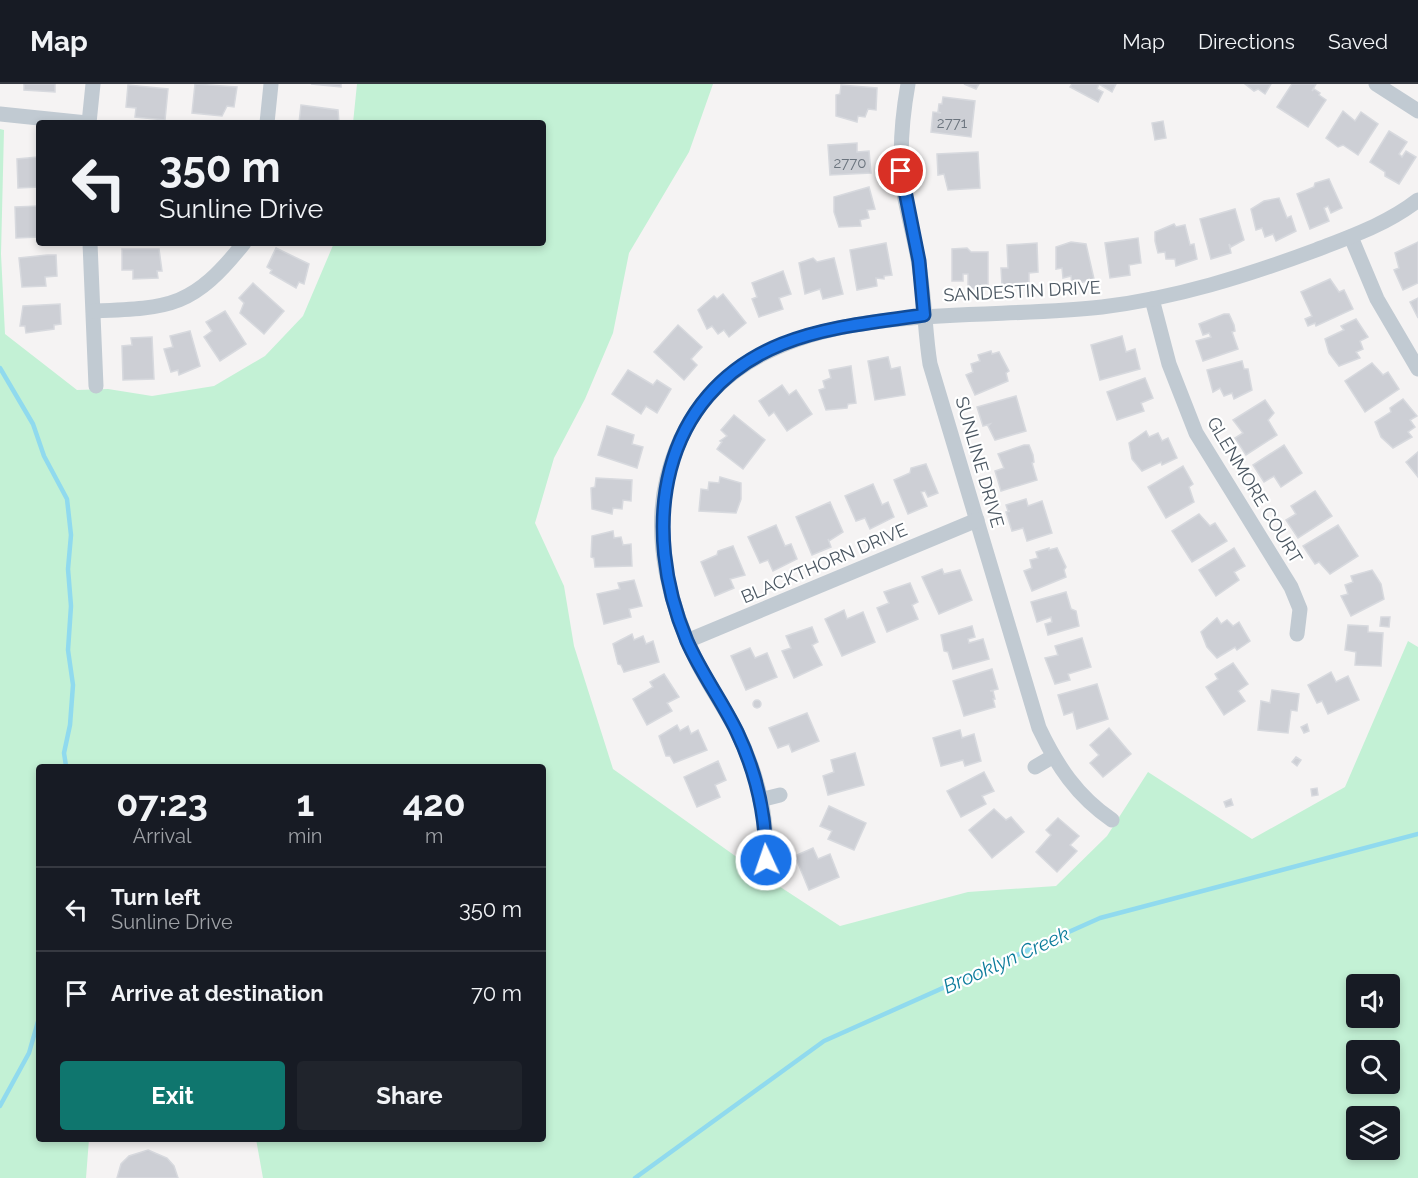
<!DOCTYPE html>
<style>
:root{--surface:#171b24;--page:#20242c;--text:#f1f3f6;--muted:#9ea1a6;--line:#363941;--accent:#0f766e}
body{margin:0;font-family:Raleway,sans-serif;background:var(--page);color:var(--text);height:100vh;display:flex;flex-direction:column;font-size:22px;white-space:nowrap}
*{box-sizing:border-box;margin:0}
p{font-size:20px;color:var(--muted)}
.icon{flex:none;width:33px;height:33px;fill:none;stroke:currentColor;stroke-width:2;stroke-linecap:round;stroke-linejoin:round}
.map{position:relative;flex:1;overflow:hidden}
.details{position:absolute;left:36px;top:680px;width:510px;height:378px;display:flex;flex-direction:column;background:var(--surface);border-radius:6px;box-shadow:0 3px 9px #0003}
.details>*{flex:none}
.guide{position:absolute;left:36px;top:36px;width:510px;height:126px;border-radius:6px;box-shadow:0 3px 9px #0003;background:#171b24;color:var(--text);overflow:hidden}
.buttons{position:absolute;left:1346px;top:890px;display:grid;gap:12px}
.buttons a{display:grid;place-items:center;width:54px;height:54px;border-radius:6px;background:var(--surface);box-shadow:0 3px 9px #0003;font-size:30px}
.pin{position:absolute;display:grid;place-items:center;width:51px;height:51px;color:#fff;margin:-26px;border:3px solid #fff;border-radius:50%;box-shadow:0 2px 6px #0007}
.me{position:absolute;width:66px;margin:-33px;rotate:357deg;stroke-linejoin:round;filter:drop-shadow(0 0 4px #0008)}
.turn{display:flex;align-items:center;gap:21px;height:126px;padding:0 24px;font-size:27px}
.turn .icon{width:78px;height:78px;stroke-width:2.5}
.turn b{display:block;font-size:42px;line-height:51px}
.eta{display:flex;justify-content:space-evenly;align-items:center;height:102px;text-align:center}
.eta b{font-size:36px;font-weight:700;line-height:42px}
.button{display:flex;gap:12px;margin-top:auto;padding:12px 24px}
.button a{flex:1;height:69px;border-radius:6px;background:var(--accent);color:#fff;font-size:24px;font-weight:700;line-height:69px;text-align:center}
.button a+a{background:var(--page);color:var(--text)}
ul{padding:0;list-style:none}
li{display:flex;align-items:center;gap:18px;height:84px;padding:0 24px;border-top:2px solid var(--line)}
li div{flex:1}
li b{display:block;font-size:22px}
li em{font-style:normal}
header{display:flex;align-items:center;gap:36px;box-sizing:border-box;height:84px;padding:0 30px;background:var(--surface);border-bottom:2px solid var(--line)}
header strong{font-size:28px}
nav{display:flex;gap:33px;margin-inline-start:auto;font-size:21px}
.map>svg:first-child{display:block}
.green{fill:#c3f1d5;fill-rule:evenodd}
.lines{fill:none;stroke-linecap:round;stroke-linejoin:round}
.stream{stroke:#90daee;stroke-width:4.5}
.building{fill:#cdcfd5;stroke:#d7d9de;stroke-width:1.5}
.minor{stroke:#c1cad2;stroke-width:15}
.route-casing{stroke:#114b97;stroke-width:15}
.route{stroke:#1a73e8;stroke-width:10}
.labels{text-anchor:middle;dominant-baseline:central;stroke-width:4.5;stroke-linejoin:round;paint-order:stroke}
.number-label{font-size:15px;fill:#6b747e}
.street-label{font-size:18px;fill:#4a5661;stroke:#fff}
.water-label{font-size:20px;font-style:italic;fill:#0c7c9b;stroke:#fff}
</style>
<header>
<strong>Map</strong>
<nav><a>Map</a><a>Directions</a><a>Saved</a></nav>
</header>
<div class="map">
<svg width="1418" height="1094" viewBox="0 0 1418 1094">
<rect width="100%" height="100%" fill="#f5f3f3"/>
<path class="green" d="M357 0H713L689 68 629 169 613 249 585 315 554 374 535 439 564 502 574 562 613 685 762 791 840 842 968 808 1056 802 1107 752 1148 688 1252 755 1345 703 1408 557 1418 563V1094H263L256 1055 543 1054V682H39V1054L89 1055 86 1094H0V45L4 46 1 170 5 250 77 306 108 305 152 312 214 302 265 272 303 232 334 159H543V39H353ZM1356 900H1389V933H1356ZM1356 966H1389V999H1356ZM1356 1032H1389V1065H1356Z"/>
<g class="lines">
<g class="stream">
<polyline points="0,284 33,340 44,372 67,415 71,451 68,485 71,522 68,566 73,601 70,641 64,669 66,682"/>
<polyline points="0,1022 29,969 39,934"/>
<polyline points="635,1094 824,957 1100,834 1418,750"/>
</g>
</g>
<g class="building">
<polygon points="24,0 55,0 55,8 24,6"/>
<polygon points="195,0 237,3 234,23 227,22 222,32 192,29"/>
<polygon points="311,0 341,0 341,3"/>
<polygon points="964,0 979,0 976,5"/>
<polygon points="1072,0 1116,0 1112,8 1099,0 1097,5 1103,8 1098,18 1070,3"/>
<polygon points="1245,0 1271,0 1265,10 1258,5 1254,7"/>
<polygon points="1292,0 1316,0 1312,7 1314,5 1320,9 1319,11 1326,16 1308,43 1277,23"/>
<polygon points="128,1 168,5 165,36 135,33 136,24 126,23"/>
<polygon points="841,1 877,4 876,26 868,25 865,33 858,32 857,38 836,32 836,11 840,10"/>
<polygon points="943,13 975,17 971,53 931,48 933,28 941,29 938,28 939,20 942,20"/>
<polygon points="301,21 338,26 339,39 299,39"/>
<polygon points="1343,27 1355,37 1361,28 1378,40 1358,71 1343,61 1338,63 1326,54"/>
<polygon points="1163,37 1166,54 1155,56 1152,39"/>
<polygon points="1389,47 1407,58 1399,70 1402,73 1406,67 1416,73 1399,100 1385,92 1385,88 1370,78"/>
<polygon points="857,59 857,68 869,67 871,89 830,91 828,61"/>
<polygon points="978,68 980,104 948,106 944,90 938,91 937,70"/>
<polygon points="38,73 39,73 39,103 18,104 17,75"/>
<polygon points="1329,95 1342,124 1331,129 1328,122 1324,124 1329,137 1310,145 1297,110 1314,103 1315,99"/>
<polygon points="869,103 875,125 867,126 869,134 860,136 861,142 839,143 834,128 834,113"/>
<polygon points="1279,114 1287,134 1291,132 1296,147 1276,157 1273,150 1265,153 1262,144 1256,146 1251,125 1264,117"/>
<polygon points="39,122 39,153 16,154 15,123"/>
<polygon points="1235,125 1244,156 1231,163 1229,160 1231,169 1211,175 1200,135"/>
<polygon points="1174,140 1176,143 1185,141 1190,161 1194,160 1197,175 1176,182 1175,175 1166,175 1165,168 1158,169 1155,157 1155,148"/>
<polygon points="1138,154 1141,179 1129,181 1130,191 1110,194 1105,159"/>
<polygon points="1071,158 1086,160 1094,195 1072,201 1071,192 1063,194 1062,184 1056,185 1056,163"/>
<polygon points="1418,158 1418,199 1403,206 1394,186 1399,184 1395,169"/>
<polygon points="886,159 892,191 884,192 884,195 876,194 877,202 857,206 850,166"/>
<polygon points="1037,159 1038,188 1029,189 1029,201 1002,201 1001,184 1008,184 1007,161"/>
<polygon points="276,164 309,180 304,200 299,198 296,204 270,189 272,186 267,183"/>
<polygon points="967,164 971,168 988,168 988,205 968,205 968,190 963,190 963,197 952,197 952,165"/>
<polygon points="122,165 159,165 162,187 157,187 158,194 133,195 133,186 122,186"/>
<polygon points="47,171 56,171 57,192 45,193 46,202 22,203 19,174"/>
<polygon points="813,174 817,178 834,174 843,210 823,215 820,205 805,210 799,179"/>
<polygon points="783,187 791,210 779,214 783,225 759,233 752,215 757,213 752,199"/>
<polygon points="1330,195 1339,208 1344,206 1353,225 1316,242 1315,239 1308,242 1305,235 1312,232 1301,208"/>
<polygon points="253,199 284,227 264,250 240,229 244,219 239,214"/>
<polygon points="723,210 746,239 729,253 724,246 718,250 712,242 707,245 698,226 714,212 717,215"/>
<polygon points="1418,214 1418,234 1410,218"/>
<polygon points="60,220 61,240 54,241 54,245 26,249 25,242 20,242 23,222"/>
<polygon points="225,227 246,260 220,277 204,253 212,247 206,238"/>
<polygon points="1224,230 1229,230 1234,241 1235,247 1232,248 1238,265 1203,277 1196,257 1211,253 1209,249 1203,251 1199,240"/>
<polygon points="1356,235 1368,253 1360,257 1363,265 1356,268 1360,274 1339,282 1329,269 1325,255 1344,246 1341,242"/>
<polygon points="678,241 702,263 691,275 697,281 684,296 654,268"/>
<polygon points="190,247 200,282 179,291 178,286 171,288 164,265 173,263 170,252"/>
<polygon points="1122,252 1126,268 1135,265 1140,285 1100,296 1091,261"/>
<polygon points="152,253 154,295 123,296 122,262 132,261 131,254"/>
<polygon points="991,267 992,270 999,268 1009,287 1006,289 1008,297 975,311 966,291 973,288 971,280 980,277 978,271"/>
<polygon points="888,273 891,285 900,283 905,311 875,316 868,277"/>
<polygon points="1242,277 1244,285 1248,285 1252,306 1234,315 1232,309 1224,312 1220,304 1213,308 1207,286"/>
<polygon points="1372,279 1383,291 1388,288 1399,305 1365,328 1345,297"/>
<polygon points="851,282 856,319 848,320 847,324 826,326 819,306 825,304 823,297 831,294 829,286"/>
<polygon points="628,286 653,301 657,296 671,305 657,329 646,322 641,330 612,310"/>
<polygon points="1145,294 1153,314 1141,319 1144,327 1117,336 1107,308"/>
<polygon points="782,301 789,311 796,306 812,330 787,347 774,328 769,332 759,317"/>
<polygon points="1016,312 1026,347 995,356 988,342 990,340 983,342 977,323"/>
<polygon points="1403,315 1417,332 1410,336 1415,343 1408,348 1412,353 1393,364 1381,353 1375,338 1391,328 1390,324"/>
<polygon points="1265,316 1274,329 1268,336 1277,351 1246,371 1235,354 1243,349 1233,336"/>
<polygon points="734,331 765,356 743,385 717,365 722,358 720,357 727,352 721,346"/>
<polygon points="607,342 634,351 632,360 643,363 637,384 598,371"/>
<polygon points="1146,347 1149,353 1158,349 1162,357 1168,354 1177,374 1162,381 1161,378 1142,387 1132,375 1129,359"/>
<polygon points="1024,361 1029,361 1033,371 1034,378 1032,379 1037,396 1001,407 995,387 1004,384 998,370"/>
<polygon points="1284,361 1302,389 1281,403 1274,392 1264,398 1253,381"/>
<polygon points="1418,368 1418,393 1406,378"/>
<polygon points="926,380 938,409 928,413 925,407 921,408 927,422 908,430 894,396 910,389 911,384"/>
<polygon points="1183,382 1193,400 1189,403 1194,418 1166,434 1148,403"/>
<polygon points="720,393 741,399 741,415 736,429 699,427 701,405 708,406 709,398 719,399"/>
<polygon points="596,394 632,396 631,417 623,416 622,425 613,424 612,430 592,425 591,404 595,403"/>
<polygon points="873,400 882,421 888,418 894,433 870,445 865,434 856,437 845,412"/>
<polygon points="1315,407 1332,432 1298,454 1286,436 1296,430 1291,422"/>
<polygon points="1026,415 1028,422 1042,417 1052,449 1027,457 1023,444 1012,447 1006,428 1010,427 1008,427 1006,421"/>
<polygon points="830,418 843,448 829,457 828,455 831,463 812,471 796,433"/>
<polygon points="1199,430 1210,442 1215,439 1227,457 1192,478 1172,447"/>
<polygon points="776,441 785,462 791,460 797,475 773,487 768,476 760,479 748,453"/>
<polygon points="1338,441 1358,472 1330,490 1319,478 1315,480 1303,462"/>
<polygon points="613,447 614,454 621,453 623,461 631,460 632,482 595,483 594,474 591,473 592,452"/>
<polygon points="733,462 745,491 730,495 734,504 715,512 701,478 717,471 718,467"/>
<polygon points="1049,464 1049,466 1057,464 1066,483 1064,486 1066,493 1032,507 1024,487 1032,484 1030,476 1038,474 1036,468"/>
<polygon points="1234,464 1245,482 1234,488 1239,496 1216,512 1199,486"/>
<polygon points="942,485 944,490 960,486 972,516 939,530 922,493"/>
<polygon points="1372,486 1381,500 1384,515 1351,532 1341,512 1348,510 1345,501 1353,498 1351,492"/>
<polygon points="634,496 642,522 629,525 631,533 604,540 597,510 620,505 618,499"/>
<polygon points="910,499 918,518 912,521 918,535 887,548 877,524 889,519 884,508"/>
<polygon points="1066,508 1071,525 1076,527 1079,542 1048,551 1045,540 1052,538 1051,533 1037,538 1031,518"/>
<polygon points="844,526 847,535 863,528 875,558 842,572 825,535"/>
<polygon points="1381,533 1390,533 1389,543 1380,542"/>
<polygon points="1217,534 1221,540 1227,536 1233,542 1239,538 1250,557 1237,566 1235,563 1217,574 1207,563 1201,548"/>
<polygon points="1348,541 1368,542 1368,548 1383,549 1381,582 1355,581 1356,568 1345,566"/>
<polygon points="972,542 975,553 968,555 969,559 983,555 989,575 953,585 948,568 944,567 941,551"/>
<polygon points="812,543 818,558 812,561 822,581 794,594 782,567 791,564 786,552"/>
<polygon points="632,550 634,556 643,552 646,560 653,557 659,578 624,588 621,581 618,580 613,560"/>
<polygon points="1082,554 1091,583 1068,590 1070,596 1055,600 1045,574 1058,571 1055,562"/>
<polygon points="750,564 755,574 767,569 777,593 746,606 731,572"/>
<polygon points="1233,579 1248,600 1238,607 1245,617 1224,631 1206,603 1218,595 1215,590"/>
<polygon points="992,585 998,605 990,607 993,607 995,615 993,615 995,623 964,632 953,597"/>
<polygon points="1331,588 1336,598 1348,592 1359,616 1328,630 1322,617 1317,619 1308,601"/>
<polygon points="664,590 679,613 667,619 672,627 647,641 633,615 653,603 650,598"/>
<polygon points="1097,600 1108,635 1077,645 1073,628 1064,631 1058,611"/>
<polygon points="1272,606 1299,610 1297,627 1291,626 1288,649 1258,646 1261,617 1270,619"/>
<circle cx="757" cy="620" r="4"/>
<polygon points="807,629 819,657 792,668 789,660 778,664 769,644"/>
<polygon points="1307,640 1309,647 1304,649 1301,643"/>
<polygon points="677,641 680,647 688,642 691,650 698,646 707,666 674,679 670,672 666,672 659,652"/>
<polygon points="1109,644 1131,670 1103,693 1090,679 1099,671 1090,661"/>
<polygon points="960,646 962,654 974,650 981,677 965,682 963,676 941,682 933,654"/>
<polygon points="855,669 864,701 828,711 823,692 834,688 831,676"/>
<polygon points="1296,673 1301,676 1297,682 1292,678"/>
<polygon points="718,677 726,696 715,701 720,713 697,723 684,693"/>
<polygon points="984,688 994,707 982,712 986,720 961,733 947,707"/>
<polygon points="1317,704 1318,711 1312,712 1311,705"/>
<polygon points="1231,715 1233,721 1226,723 1224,718"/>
<polygon points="829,722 866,739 854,766 828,755 832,747 820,742"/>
<polygon points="994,725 1006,736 1011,733 1024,748 992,774 969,746"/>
<polygon points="1058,734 1079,752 1070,761 1077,767 1057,788 1036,768 1051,751 1046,746"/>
<polygon points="813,764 818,775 830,770 839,793 809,806 795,772"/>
<polygon points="148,1066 167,1074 174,1082 178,1094 117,1094 121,1080 129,1072"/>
</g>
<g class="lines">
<g class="minor">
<path d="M908 0C901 39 898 76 905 115 910 140 917 164 920 188 925 219 925 249 930 280L1039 644C1057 682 1077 712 1112 736"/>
<polyline points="1376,0 1418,27"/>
<polyline points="0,30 87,39"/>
<polyline points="89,39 93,0"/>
<polyline points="267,39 271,0"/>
<polyline points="1351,153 1377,215 1418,285"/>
<polyline points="90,159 96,302"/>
<polyline points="1152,215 1169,280 1196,349 1291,503 1300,525 1297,550"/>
<path d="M94 227C172 224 193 223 244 159"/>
<polyline points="687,557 977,436"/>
<polyline points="1035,683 1052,673"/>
<polyline points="760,716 780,711"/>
<path d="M762 791C773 744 757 687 735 644 723 622 709 601 697 578 670 523 652 455 667 394 715 200 953 241 1102 223 1176 214 1246 192 1316 166 1352 152 1387 140 1418 116"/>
</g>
</g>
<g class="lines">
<g class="route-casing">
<path id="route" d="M766 776C766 732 756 688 737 648 722 617 701 589 687 557 640 445 658 310 782 260 827 242 877 238 924 231L919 177 901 87"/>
</g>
<use href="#route" class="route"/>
</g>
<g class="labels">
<g class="number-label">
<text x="952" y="39">2771</text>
<text x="850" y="79">2770</text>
</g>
<g class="street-label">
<text transform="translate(1022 207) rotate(-3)">SANDESTIN DRIVE</text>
<text transform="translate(980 378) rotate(74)">SUNLINE DRIVE</text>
<text transform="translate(1255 406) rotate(59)">GLENMORE COURT</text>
<text transform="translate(824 479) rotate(-23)">BLACKTHORN DRIVE</text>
</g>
<g class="water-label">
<text transform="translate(1006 876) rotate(-24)">Brooklyn Creek</text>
</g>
</g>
</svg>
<div class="buttons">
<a><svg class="icon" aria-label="sound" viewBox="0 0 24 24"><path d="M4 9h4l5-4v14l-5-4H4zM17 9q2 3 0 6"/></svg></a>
<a><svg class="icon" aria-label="search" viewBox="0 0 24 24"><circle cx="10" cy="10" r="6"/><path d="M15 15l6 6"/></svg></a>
<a><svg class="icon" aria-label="layers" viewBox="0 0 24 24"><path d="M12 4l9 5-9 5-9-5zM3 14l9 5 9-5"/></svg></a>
</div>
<div class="pin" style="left:901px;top:87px;background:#d93025"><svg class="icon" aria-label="arrive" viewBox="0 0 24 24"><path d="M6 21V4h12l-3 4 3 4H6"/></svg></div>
<svg class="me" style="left:766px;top:776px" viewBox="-20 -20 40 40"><circle r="17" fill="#1a73e8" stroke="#fff" stroke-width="3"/><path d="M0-11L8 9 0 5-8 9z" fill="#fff"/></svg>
<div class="guide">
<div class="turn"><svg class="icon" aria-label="left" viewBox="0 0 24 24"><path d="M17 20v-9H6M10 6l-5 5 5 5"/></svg><div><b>350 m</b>Sunline Drive</div></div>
</div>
<section class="details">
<div class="eta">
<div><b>07:23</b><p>Arrival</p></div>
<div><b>1</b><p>min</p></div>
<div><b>420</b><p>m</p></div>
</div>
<ul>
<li><svg class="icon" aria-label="left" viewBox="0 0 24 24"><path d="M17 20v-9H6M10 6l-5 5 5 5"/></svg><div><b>Turn left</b><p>Sunline Drive</p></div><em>350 m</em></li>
<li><svg class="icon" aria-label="arrive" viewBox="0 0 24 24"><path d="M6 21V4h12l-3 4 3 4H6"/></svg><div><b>Arrive at destination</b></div><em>70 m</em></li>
</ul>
<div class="button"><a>Exit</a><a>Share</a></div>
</section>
</div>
